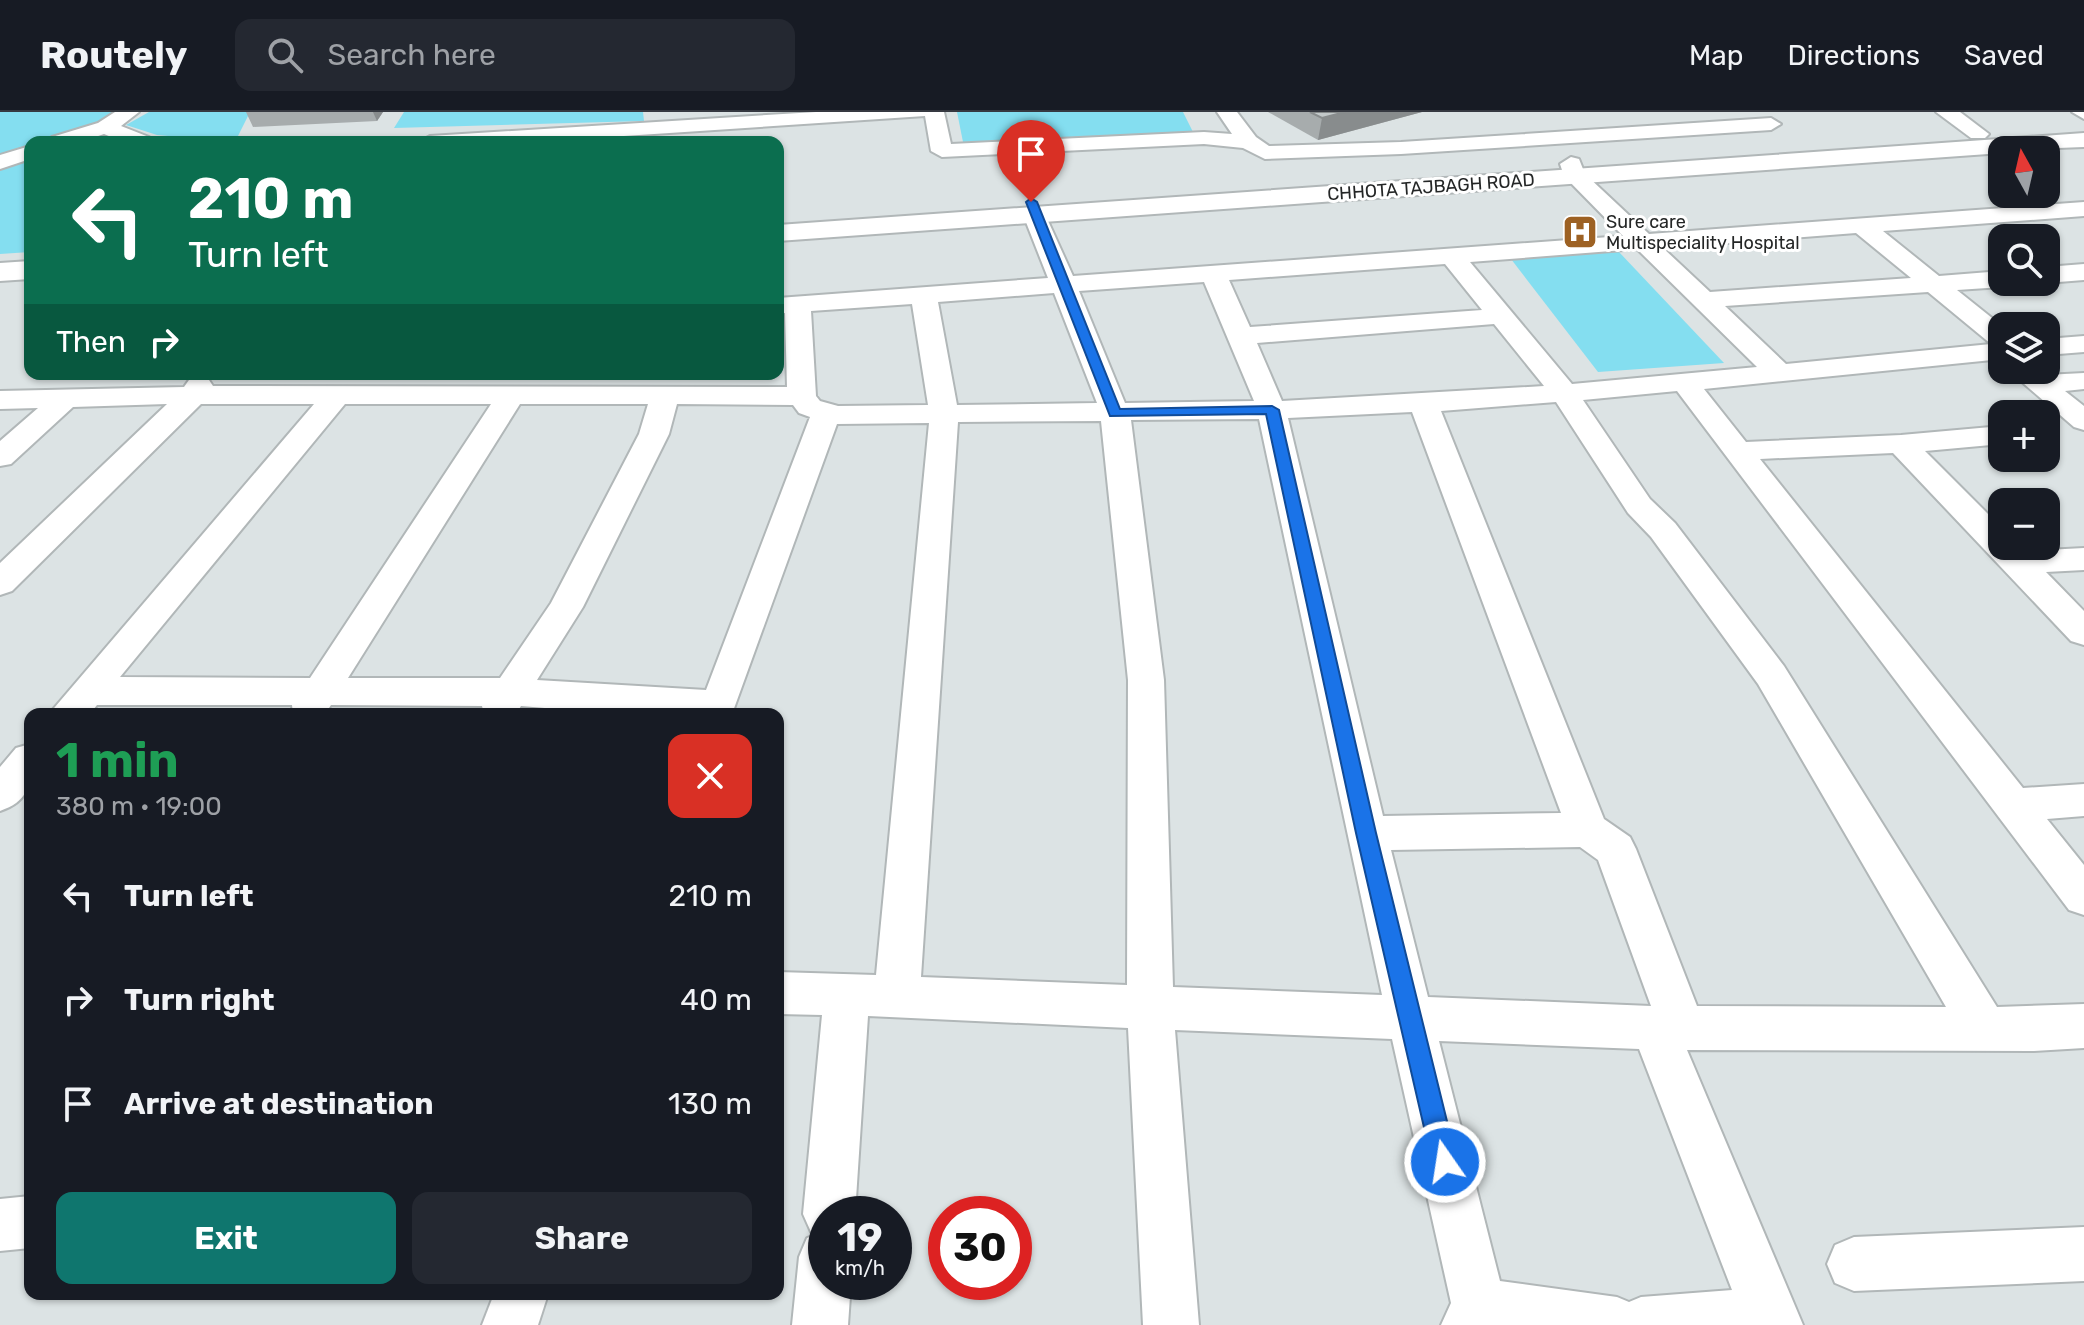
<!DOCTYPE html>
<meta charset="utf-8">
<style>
:root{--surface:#171b24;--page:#242831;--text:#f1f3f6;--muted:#9ea1a6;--line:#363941;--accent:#0f766e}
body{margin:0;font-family:Rubik,sans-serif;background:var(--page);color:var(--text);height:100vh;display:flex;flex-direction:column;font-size:30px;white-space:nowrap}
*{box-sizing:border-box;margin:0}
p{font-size:26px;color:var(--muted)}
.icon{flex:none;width:44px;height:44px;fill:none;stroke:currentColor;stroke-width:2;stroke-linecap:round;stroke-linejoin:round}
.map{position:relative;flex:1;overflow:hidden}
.sheet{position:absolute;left:24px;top:596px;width:760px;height:592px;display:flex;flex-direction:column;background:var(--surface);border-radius:16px;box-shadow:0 2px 6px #0004}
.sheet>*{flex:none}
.top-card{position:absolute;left:24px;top:24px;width:760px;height:244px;border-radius:16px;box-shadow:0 2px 6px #0004;background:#0b6e4f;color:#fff;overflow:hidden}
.needle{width:52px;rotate:352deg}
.controls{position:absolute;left:1988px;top:24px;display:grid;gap:16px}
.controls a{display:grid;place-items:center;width:72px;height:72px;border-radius:16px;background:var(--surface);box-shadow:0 2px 6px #0004;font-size:40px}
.speed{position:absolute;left:808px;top:1084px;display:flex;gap:16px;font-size:40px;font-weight:700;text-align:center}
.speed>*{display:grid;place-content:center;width:104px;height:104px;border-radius:50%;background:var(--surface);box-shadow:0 2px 6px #0004;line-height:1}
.speed small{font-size:20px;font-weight:400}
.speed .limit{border:12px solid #d22;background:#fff;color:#111}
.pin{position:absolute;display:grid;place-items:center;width:68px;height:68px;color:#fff;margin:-82px -34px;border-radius:50% 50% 50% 0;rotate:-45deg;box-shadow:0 0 8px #0007}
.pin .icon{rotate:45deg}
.me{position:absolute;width:88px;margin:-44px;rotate:347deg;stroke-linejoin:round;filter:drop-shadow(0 0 6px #0008)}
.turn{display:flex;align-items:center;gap:28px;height:168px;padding:0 32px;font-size:36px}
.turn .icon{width:104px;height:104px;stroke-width:2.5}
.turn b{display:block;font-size:56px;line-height:68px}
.then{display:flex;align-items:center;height:76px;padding:0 32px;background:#0003;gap:16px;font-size:30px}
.round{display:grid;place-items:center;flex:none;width:84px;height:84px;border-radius:16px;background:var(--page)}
.headline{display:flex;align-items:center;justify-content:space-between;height:136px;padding:0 32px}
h1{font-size:48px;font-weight:700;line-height:60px;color:#1e9e55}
.action{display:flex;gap:16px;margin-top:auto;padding:16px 32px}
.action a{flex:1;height:92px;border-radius:16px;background:var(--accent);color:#fff;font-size:32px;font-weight:700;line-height:92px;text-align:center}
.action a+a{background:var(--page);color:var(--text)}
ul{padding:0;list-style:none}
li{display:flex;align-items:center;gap:24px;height:104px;padding:0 32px}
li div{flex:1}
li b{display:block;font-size:30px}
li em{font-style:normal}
header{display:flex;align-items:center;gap:48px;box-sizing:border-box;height:112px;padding:0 40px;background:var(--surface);border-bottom:2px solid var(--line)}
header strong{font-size:38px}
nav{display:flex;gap:44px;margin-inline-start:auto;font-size:28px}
.search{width:560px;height:72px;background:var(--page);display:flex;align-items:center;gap:20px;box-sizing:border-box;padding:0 28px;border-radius:16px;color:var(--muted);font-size:30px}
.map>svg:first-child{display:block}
.green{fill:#84def0}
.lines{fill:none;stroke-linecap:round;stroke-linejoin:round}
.minor-casing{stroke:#b1b7b8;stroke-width:4}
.major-casing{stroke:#b1b7b8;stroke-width:4}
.minor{fill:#fff;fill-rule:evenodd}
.major{fill:#fff;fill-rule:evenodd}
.wall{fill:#a7acad}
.shaded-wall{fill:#888c8d}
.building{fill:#c2c8c9;stroke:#888c8d;stroke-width:2}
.route{fill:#1a73e8;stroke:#114b97;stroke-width:2}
.labels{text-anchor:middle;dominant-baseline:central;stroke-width:6;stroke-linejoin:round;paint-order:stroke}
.far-street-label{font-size:18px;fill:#242626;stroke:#fff}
.far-poi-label{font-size:18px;fill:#242626;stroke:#fff;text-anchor:start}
</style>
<header>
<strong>Routely</strong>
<div class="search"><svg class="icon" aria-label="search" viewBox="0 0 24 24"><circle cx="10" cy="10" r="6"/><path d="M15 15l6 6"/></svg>Search here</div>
<nav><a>Map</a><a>Directions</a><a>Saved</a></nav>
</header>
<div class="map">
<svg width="2084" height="1213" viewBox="0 0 2084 1213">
<rect width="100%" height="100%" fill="#dce3e4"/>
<g class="green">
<polygon points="0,0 115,0 90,14 98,24 116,30 30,30 30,140 0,142"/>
<polygon points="149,0 250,0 235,30 157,23 126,13"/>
<polygon points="404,0 643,0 644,9 394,16"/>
<polygon points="957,0 1183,0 1194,22 964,35"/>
<polygon points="1619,140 1724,251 1598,260 1511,147"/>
</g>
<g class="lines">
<g class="minor-casing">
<g id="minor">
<polygon points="115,0 139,0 121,14 149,25 152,30 123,30 104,22 81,30 49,30 52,25 98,11"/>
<polygon points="816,0 944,0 951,32 1204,20 1232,22 1217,0 1237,0 1256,25 1269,34 1401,30 1771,6 1781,12 1771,18 1401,42 1265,47 1243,36 1204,32 942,45 931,39 925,4 533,30 419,30 430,24"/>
<polygon points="1936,0 1960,0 1989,22 1985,26 1971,26"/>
<polygon points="2072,0 2084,0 2084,7"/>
<polygon points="30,34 30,47 0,57 0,43"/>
<path d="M1571 45 1579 47 1585 62 1649 122 2084 90V104L1883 119 1939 164 2002 159V170H2013L2002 175 1957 178 2002 214V247L1704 277 1746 330 1901 323 2002 314V332L1925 339 2002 416V434H2020L2025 439 2084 436V458L2046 460 2084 499V533L2071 529 1893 341 1760 347 2023 676 2084 672V704L2047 707 2084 753V803L2069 798 1677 279 1583 288 1650 387 1675 411 1784 554 1997 895 2084 892V936L2034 939 1687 938 1803 1213H1441L1451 1191 1392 927 1175 918 1199 1213H1143L1128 916 868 904 855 1102H826V1170H851L848 1213H792L799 1145 807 1126 815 1123 811 1120 803 1102 822 903 778 902V860L876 863 929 311 837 312 732 602H616L521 594 516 602H484L482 594 331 593 325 602H293L292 593H97L90 602H49L314 292H201L12 479 0 483V451L167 292 73 295 11 352 0 354V329L38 296 0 297V279L184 275 189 268 199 265 209 268 213 274 787 275 785 201 778 202V186L1048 166 1024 105 1028 100H1044L1073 164 1623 124 1564 64 1560 52ZM1856 121 1911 166 1710 180 1663 136ZM1637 137 1757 255 1572 272 1470 150ZM1445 152 1482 198 1250 215 1229 168ZM1204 170 1254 289 1125 291 1079 179ZM1928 180 1991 232 1786 252 1725 194ZM1054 181 1097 291 957 293 938 190ZM912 192 928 293 838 294 820 289 816 284 811 199ZM1494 212 1544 274 1282 289 1257 231ZM1556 290 1628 401 1651 425 1758 572 1946 895 1697 894 1636 737 1630 725 1604 707 1441 299ZM345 292H491L310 566 120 565ZM520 292H648L639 322 551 491 500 566H348ZM677 292 793 293 799 301 810 305 706 578 537 568 583 495 669 322ZM1412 300 1561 701 1383 704 1288 306ZM1259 307 1382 883 1173 875 1164 568 1131 308ZM1101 309 1128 568 1127 873 921 865 958 310ZM1580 735 1598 748 1651 894 1428 885 1391 738ZM1439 929 1639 937 1732 1178 1641 1185 1629 1190 1617 1185 1500 1169Z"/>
<polygon points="2084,152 2084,168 2046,171 2044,170 2046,155"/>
<polygon points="2084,224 2084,240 2046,243 2046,227"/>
<polygon points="2008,258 2039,258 2045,263 2084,261 2084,277 2065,279 2084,294 2084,318 2074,315"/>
<path d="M30 632C30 663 36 687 0 699V655L16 636Z"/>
<polygon points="30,1084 30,1136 0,1139 0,1087"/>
<polygon points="2084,1115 2084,1169 1854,1179 1835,1171 1827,1152 1835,1133 1854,1125"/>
<polygon points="494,1182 548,1182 538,1213 482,1213"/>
</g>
</g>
<g class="major-casing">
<g id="major">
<polygon points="2084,21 2084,35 2002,38 2002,41 778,129 778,113"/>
<polygon points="30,149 30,167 0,169 0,151"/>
</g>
</g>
<use href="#minor" class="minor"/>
<use href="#major" class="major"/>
</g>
<g class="wall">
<polygon points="246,0 383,0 377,9 253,15"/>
<polygon points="1268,0 1422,0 1318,28"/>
</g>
<g class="shaded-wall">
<polygon points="373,0 383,0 377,9"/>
<polygon points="1345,0 1422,0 1318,28 1322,6"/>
</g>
<polygon class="building" points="1310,0 1345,0 1322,6"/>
<polygon class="route" points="1031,86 1037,90 1120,297 1272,294 1279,298 1376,721 1457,1050 1453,1059 1445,1063 1436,1059 1432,1050 1356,721 1266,302 1110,304 1026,90"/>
<defs>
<g id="hospital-square" transform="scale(1.8)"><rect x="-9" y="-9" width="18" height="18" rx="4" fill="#9d6123" stroke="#fff"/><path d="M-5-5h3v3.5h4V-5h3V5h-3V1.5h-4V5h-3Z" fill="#fff"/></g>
</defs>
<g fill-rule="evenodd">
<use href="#hospital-square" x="1580" y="120"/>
</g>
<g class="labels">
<g class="far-street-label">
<text transform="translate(1431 75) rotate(-4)">CHHOTA TAJBAGH ROAD</text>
</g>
<g class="far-poi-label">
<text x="1606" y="110">Sure care<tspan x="1606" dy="21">Multispeciality Hospital</tspan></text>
</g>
</g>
</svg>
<div class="controls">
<a><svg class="needle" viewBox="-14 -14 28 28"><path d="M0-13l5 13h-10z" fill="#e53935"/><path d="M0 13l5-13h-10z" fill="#9ea1a6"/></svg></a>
<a><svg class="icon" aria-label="search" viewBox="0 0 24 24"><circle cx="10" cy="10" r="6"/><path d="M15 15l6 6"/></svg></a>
<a><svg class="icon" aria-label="layers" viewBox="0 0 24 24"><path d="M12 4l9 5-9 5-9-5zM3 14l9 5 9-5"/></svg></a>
<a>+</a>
<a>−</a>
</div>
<div class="speed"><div>19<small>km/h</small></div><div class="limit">30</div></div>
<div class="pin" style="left:1031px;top:90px;background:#d93025"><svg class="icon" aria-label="arrive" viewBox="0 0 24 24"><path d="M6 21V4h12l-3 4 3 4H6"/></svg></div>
<svg class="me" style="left:1445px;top:1050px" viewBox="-20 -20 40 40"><circle r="17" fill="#1a73e8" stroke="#fff" stroke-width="3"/><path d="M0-11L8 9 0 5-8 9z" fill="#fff"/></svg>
<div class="top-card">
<div class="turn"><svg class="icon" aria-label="left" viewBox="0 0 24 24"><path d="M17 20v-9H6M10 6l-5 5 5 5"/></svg><div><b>210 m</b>Turn left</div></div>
<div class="then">Then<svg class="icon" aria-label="right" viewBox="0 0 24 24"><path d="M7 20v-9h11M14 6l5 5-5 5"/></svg></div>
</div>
<section class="sheet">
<div class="headline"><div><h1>1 min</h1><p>380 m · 19:00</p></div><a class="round" style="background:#d93025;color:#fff"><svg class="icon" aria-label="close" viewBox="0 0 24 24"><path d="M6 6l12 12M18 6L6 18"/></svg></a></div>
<ul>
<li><svg class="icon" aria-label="left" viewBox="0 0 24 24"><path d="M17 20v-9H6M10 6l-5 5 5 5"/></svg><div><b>Turn left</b></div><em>210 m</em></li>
<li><svg class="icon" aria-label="right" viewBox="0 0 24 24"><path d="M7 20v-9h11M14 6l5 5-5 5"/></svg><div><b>Turn right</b></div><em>40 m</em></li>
<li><svg class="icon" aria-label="arrive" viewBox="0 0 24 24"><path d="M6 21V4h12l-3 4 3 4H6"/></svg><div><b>Arrive at destination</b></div><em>130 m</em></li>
</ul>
<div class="action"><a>Exit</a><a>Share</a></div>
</section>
</div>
